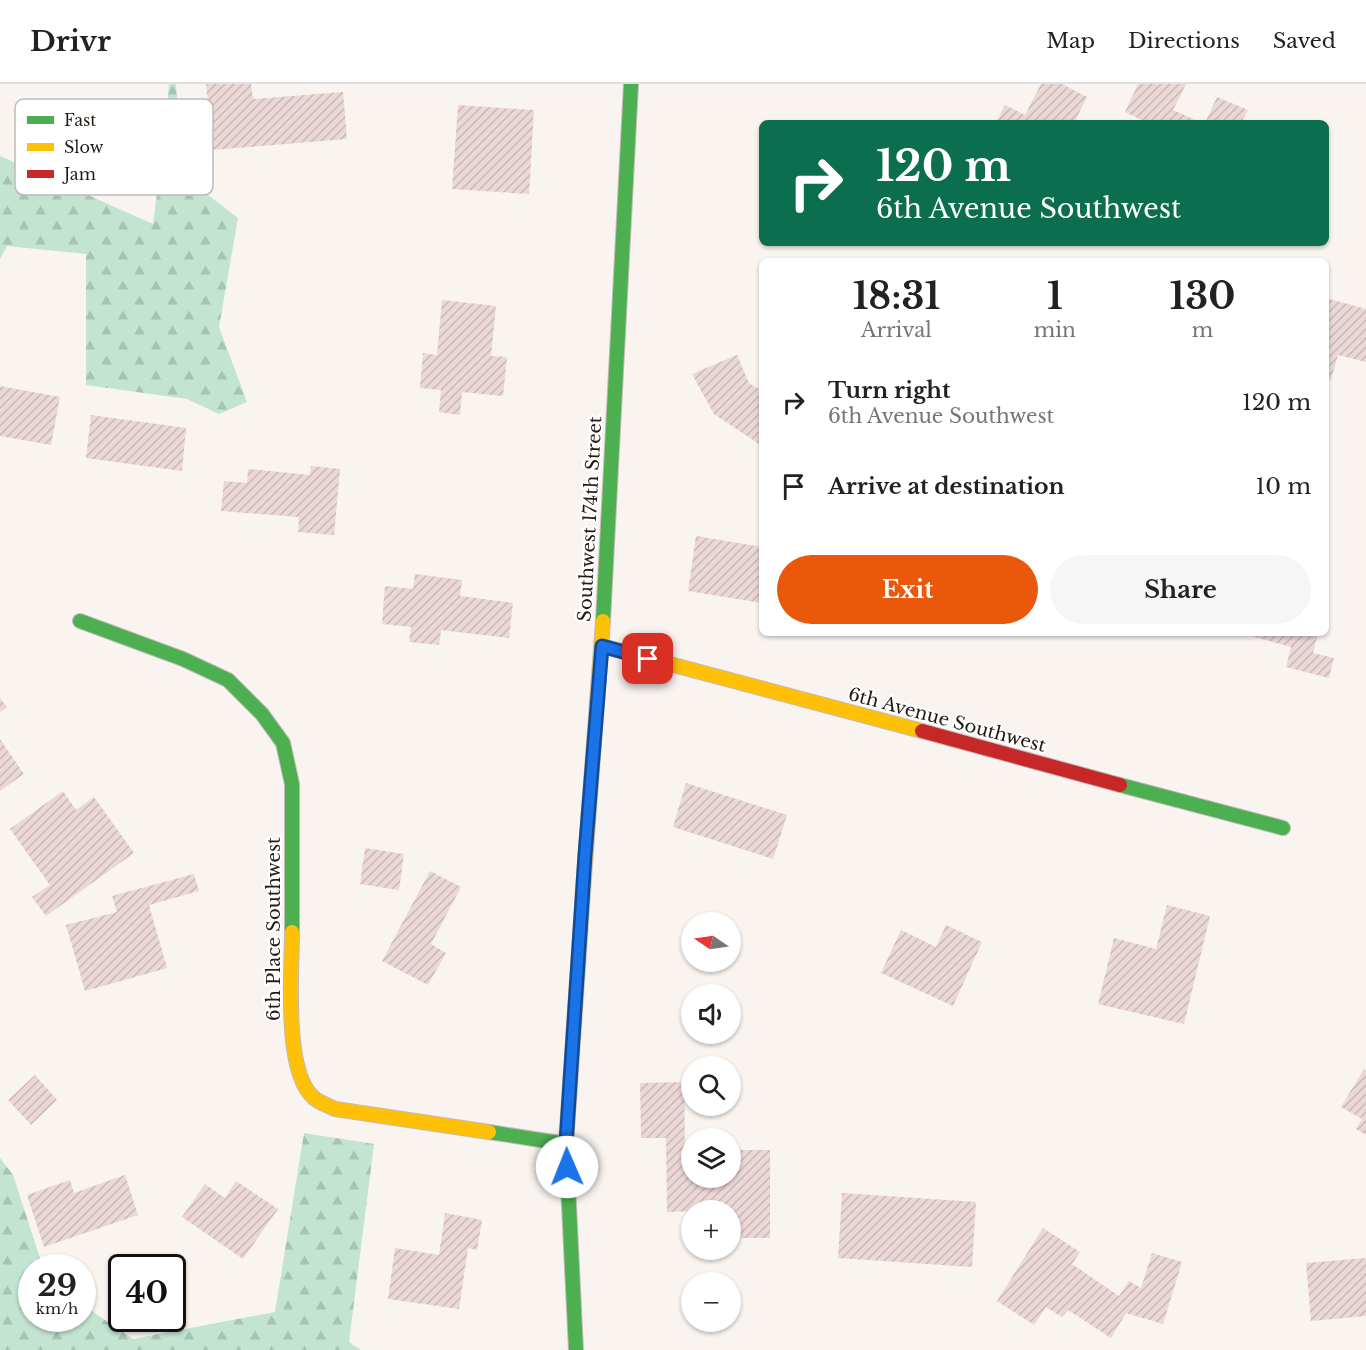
<!DOCTYPE html>
<meta charset="utf-8">
<style>
:root{--surface:#fff;--page:#f6f6f6;--text:#222;--muted:#767676;--line:#e0e0e0;--accent:#ea580c}
body{margin:0;font-family:"Libre Baskerville",serif;background:var(--page);color:var(--text);height:100vh;display:flex;flex-direction:column;font-size:22px;white-space:nowrap}
*{box-sizing:border-box;margin:0}
p{font-size:20px;color:var(--muted)}
.icon{flex:none;width:33px;height:33px;fill:none;stroke:currentColor;stroke-width:2;stroke-linecap:round;stroke-linejoin:round}
.map{position:relative;flex:1;overflow:hidden}
.side{position:absolute;left:759px;top:174px;width:570px;height:378px;display:flex;flex-direction:column;background:var(--surface);border-radius:9px;box-shadow:0 2px 4px #0004}
.side>*{flex:none}
.banner{position:absolute;left:759px;top:36px;width:570px;height:126px;border-radius:9px;box-shadow:0 2px 4px #0004;background:#0b6e4f;color:#fff;overflow:hidden}
.needle{width:39px;rotate:283deg}
.tools{position:absolute;left:681px;top:828px;display:grid;gap:12px}
.tools a{display:grid;place-items:center;width:60px;height:60px;border-radius:50%;background:var(--surface);box-shadow:0 2px 4px #0004;font-size:30px}
.speed{position:absolute;left:18px;top:1170px;display:flex;gap:12px;font-size:30px;font-weight:700;text-align:center}
.speed>*{display:grid;place-content:center;width:78px;height:78px;border-radius:50%;background:var(--surface);box-shadow:0 2px 4px #0004;line-height:1}
.speed small{font-size:15px;font-weight:400}
.speed .limit{border:3px solid #111;border-radius:9px;background:#fff;color:#111}
.pin{position:absolute;display:grid;place-items:center;width:51px;height:51px;color:#fff;margin:-26px;border-radius:12px;box-shadow:0 3px 9px #0006}
.me{position:absolute;width:66px;margin:-33px;rotate:359deg;stroke-linejoin:round;filter:drop-shadow(0 0 4px #0008)}
.turn{display:flex;align-items:center;gap:21px;height:126px;padding:0 18px;font-size:27px}
.turn .icon{width:78px;height:78px;stroke-width:2.5}
.turn b{display:block;font-size:42px;line-height:51px}
.eta{display:flex;justify-content:space-evenly;align-items:center;height:102px;text-align:center}
.eta b{font-size:36px;font-weight:800;line-height:42px}
.primary-button{display:flex;gap:12px;margin-top:auto;padding:12px 18px}
.primary-button a{flex:1;height:69px;border-radius:36px;background:var(--accent);color:#fff;font-size:24px;font-weight:800;line-height:69px;text-align:center}
.primary-button a+a{background:var(--page);color:var(--text)}
ul{padding:0;list-style:none}
li{display:flex;align-items:center;gap:18px;height:84px;padding:0 18px}
li div{flex:1}
li b{display:block;font-size:22px}
li em{font-style:normal}
header{display:flex;align-items:center;gap:36px;box-sizing:border-box;height:84px;padding:0 30px;background:var(--surface);border-bottom:2px solid var(--line)}
header strong{font-size:28px}
nav{display:flex;gap:33px;margin-inline-start:auto;font-size:21px}
.map>svg:first-child{display:block}
.forest{fill:url(#forest-firs)}
.building{fill:url(#building-hatch)}
.lines{fill:none;stroke-linecap:round;stroke-linejoin:round}
.fast-casing{stroke:#c2bbb7;stroke-width:16}
.slow-casing{stroke:#c2bbb7;stroke-width:16}
.jam-casing{stroke:#c2bbb7;stroke-width:16}
.fast{stroke:#4caf50;stroke-width:14}
.slow{stroke:#ffc107;stroke-width:14}
.jam{stroke:#c62828;stroke-width:14}
.route-casing{stroke:#114b97;stroke-width:15}
.route{stroke:#1a73e8;stroke-width:10}
.labels{text-anchor:middle;dominant-baseline:central;stroke-width:4.5;stroke-linejoin:round;paint-order:stroke}
.street-label{font-size:18px;fill:#231b15;stroke:#fff}
.key{fill:#fff;stroke:#bdbbb9;stroke-width:1.5}
.key-label{font-size:16px;fill:#231b15}
</style>
<header>
<strong>Drivr</strong>
<nav><a>Map</a><a>Directions</a><a>Saved</a></nav>
</header>
<div class="map">
<svg width="1366" height="1266" viewBox="0 0 1366 1266">
<defs>
<pattern id="forest-firs" width="22" height="20" patternUnits="userSpaceOnUse" patternTransform="scale(1.5)"><rect width="22" height="20" fill="#c2e4d1"/><path d="M5 1l3.5 6h-7zM16 11l3.5 6h-7z" fill="#a6c3b3"/></pattern>
<pattern id="building-hatch" width="6" height="6" patternUnits="userSpaceOnUse" patternTransform="scale(1.5)"><rect width="6" height="6" fill="#ead7d6"/><path d="M-1 1l2-2M0 6l6-6M5 7l2-2" fill="none" stroke="#c8b8b7"/></pattern>
</defs>
<rect width="100%" height="100%" fill="#f9f4f0"/>
<g class="forest">
<polygon points="169,0 176,0 182,91 238,134 219,243 247,318 219,330 187,315 86,301 86,170 7,162 0,175 0,72 153,140 166,39"/>
<polygon points="304,1049 374,1060 349,1258 361,1266 0,1266 0,1074 13,1091 43,1183 32,1184 32,1234 82,1234 83,1221 133,1255 275,1228"/>
</g>
<g class="building">
<polygon points="206,0 251,0 253,15 343,8 347,55 212,66"/>
<polygon points="1041,0 1062,0 1087,13 1074,39 996,39 1005,21 1025,31"/>
<polygon points="1138,0 1186,0 1173,26 1202,39 1145,39 1146,38 1125,28"/>
<polygon points="1217,13 1248,26 1241,39 1205,39"/>
<polygon points="458,21 534,26 529,110 452,105"/>
<polygon points="1326,214 1366,225 1366,278 1338,271 1331,296 1326,295"/>
<polygon points="442,216 496,222 491,272 507,273 503,312 462,308 460,331 439,328 441,306 420,304 423,269 437,271"/>
<polygon points="737,271 749,299 762,307 762,362 714,330 692,290"/>
<polygon points="0,302 60,313 51,361 0,352"/>
<polygon points="91,331 186,344 182,387 86,374"/>
<polygon points="311,382 340,385 334,451 298,448 299,433 221,427 224,397 247,399 248,385 310,391"/>
<polygon points="696,452 762,463 762,519 688,507"/>
<polygon points="415,490 462,496 460,512 513,519 509,554 441,546 439,561 409,558 411,543 382,540 385,502 413,505"/>
<polygon points="1249,549 1318,549 1313,569 1334,574 1329,594 1286,583 1291,563 1248,551"/>
<polygon points="0,614 7,623 0,628"/>
<polygon points="0,655 24,690 0,707"/>
<polygon points="686,699 787,731 773,775 673,743"/>
<polygon points="63,707 76,726 94,713 134,769 46,832 32,813 50,801 10,745"/>
<polygon points="365,764 404,770 399,806 360,800"/>
<polygon points="430,787 461,803 431,860 446,869 428,901 382,877"/>
<polygon points="194,790 199,807 149,821 167,884 85,907 66,841 117,828 112,812"/>
<polygon points="1167,821 1210,832 1184,940 1098,920 1114,854 1156,865"/>
<polygon points="946,841 982,858 953,922 881,889 901,846 936,863"/>
<polygon points="1364,985 1366,987 1366,1051 1356,1045 1362,1035 1341,1023"/>
<polygon points="35,991 57,1016 31,1041 8,1016"/>
<polygon points="684,998 685,1066 692,1066 692,1094 730,1094 730,1066 770,1066 770,1154 730,1154 730,1126 667,1128 666,1054 641,1054 640,999"/>
<polygon points="125,1091 138,1131 44,1163 27,1111 70,1096 74,1109"/>
<polygon points="236,1097 278,1125 243,1175 182,1133 205,1100 225,1114"/>
<polygon points="842,1109 976,1118 972,1183 838,1174"/>
<polygon points="445,1129 482,1136 477,1166 468,1164 459,1225 388,1215 395,1164 439,1171"/>
<polygon points="1043,1144 1080,1168 1072,1180 1119,1212 1129,1197 1141,1204 1152,1169 1182,1178 1163,1240 1126,1229 1111,1254 1068,1226 1062,1233 1046,1223 1034,1241 997,1217"/>
<polygon points="1366,1174 1366,1232 1311,1237 1306,1179"/>
</g>
<g class="lines">
<g class="fast-casing">
<g id="fast">
<polyline points="80,537 183,575 228,596 262,630 283,659 292,700 292,848"/>
<polyline points="603,537 631,0"/>
<polyline points="1120,701 1283,744"/>
<polyline points="489,1048 566,1060"/>
<polyline points="576,1266 566,1060 584,793"/>
</g>
</g>
<g class="slow-casing">
<g id="slow">
<polyline points="602,562 922,647"/>
<polyline points="584,793 603,537"/>
<path d="M292 848C292 888 283 988 314 1014 320 1019 329 1022 335 1025L489 1048"/>
</g>
</g>
<g class="jam-casing">
<polyline id="jam" points="922,647 1120,701"/>
</g>
<use href="#fast" class="fast"/>
<use href="#slow" class="slow"/>
<use href="#jam" class="jam"/>
</g>
<g class="lines">
<g class="route-casing">
<polyline id="route" points="567,1083 566,1060 585,771 602,562 648,575"/>
</g>
<use href="#route" class="route"/>
</g>
<g class="labels">
<g class="street-label">
<text transform="translate(590 435) rotate(-87)">Southwest 174th Street</text>
<text transform="translate(947 636) rotate(15)">6th Avenue Southwest</text>
<text transform="translate(274 845) rotate(-90)">6th Place Southwest</text>
</g>
</g>
<rect x="15" y="15" width="198" height="96" rx="9" class="key"/>
<rect x="27" y="32" width="27" height="8" fill="#4caf50"/>
<rect x="27" y="59" width="27" height="8" fill="#ffc107"/>
<rect x="27" y="86" width="27" height="8" fill="#c62828"/>
<g class="key-label">
<text x="64" y="42">Fast</text>
<text x="64" y="69">Slow</text>
<text x="64" y="96">Jam</text>
</g>
</svg>
<div class="tools">
<a><svg class="needle" viewBox="-14 -14 28 28"><path d="M0-13l5 13h-10z" fill="#e53935"/><path d="M0 13l5-13h-10z" fill="#767676"/></svg></a>
<a><svg class="icon" aria-label="sound" viewBox="0 0 24 24"><path d="M4 9h4l5-4v14l-5-4H4zM17 9q2 3 0 6"/></svg></a>
<a><svg class="icon" aria-label="search" viewBox="0 0 24 24"><circle cx="10" cy="10" r="6"/><path d="M15 15l6 6"/></svg></a>
<a><svg class="icon" aria-label="layers" viewBox="0 0 24 24"><path d="M12 4l9 5-9 5-9-5zM3 14l9 5 9-5"/></svg></a>
<a>+</a>
<a>−</a>
</div>
<div class="speed"><div>29<small>km/h</small></div><div class="limit">40</div></div>
<div class="pin" style="left:648px;top:575px;background:#d93025"><svg class="icon" aria-label="arrive" viewBox="0 0 24 24"><path d="M6 21V4h12l-3 4 3 4H6"/></svg></div>
<svg class="me" style="left:567px;top:1083px" viewBox="-20 -20 40 40"><circle r="19" fill="#fff"/><path d="M0-13L10 11 0 6-10 11z" fill="#1a73e8"/></svg>
<div class="banner">
<div class="turn"><svg class="icon" aria-label="right" viewBox="0 0 24 24"><path d="M7 20v-9h11M14 6l5 5-5 5"/></svg><div><b>120 m</b>6th Avenue Southwest</div></div>
</div>
<section class="side">
<div class="eta">
<div><b>18:31</b><p>Arrival</p></div>
<div><b>1</b><p>min</p></div>
<div><b>130</b><p>m</p></div>
</div>
<ul>
<li><svg class="icon" aria-label="right" viewBox="0 0 24 24"><path d="M7 20v-9h11M14 6l5 5-5 5"/></svg><div><b>Turn right</b><p>6th Avenue Southwest</p></div><em>120 m</em></li>
<li><svg class="icon" aria-label="arrive" viewBox="0 0 24 24"><path d="M6 21V4h12l-3 4 3 4H6"/></svg><div><b>Arrive at destination</b></div><em>10 m</em></li>
</ul>
<div class="primary-button"><a>Exit</a><a>Share</a></div>
</section>
</div>
